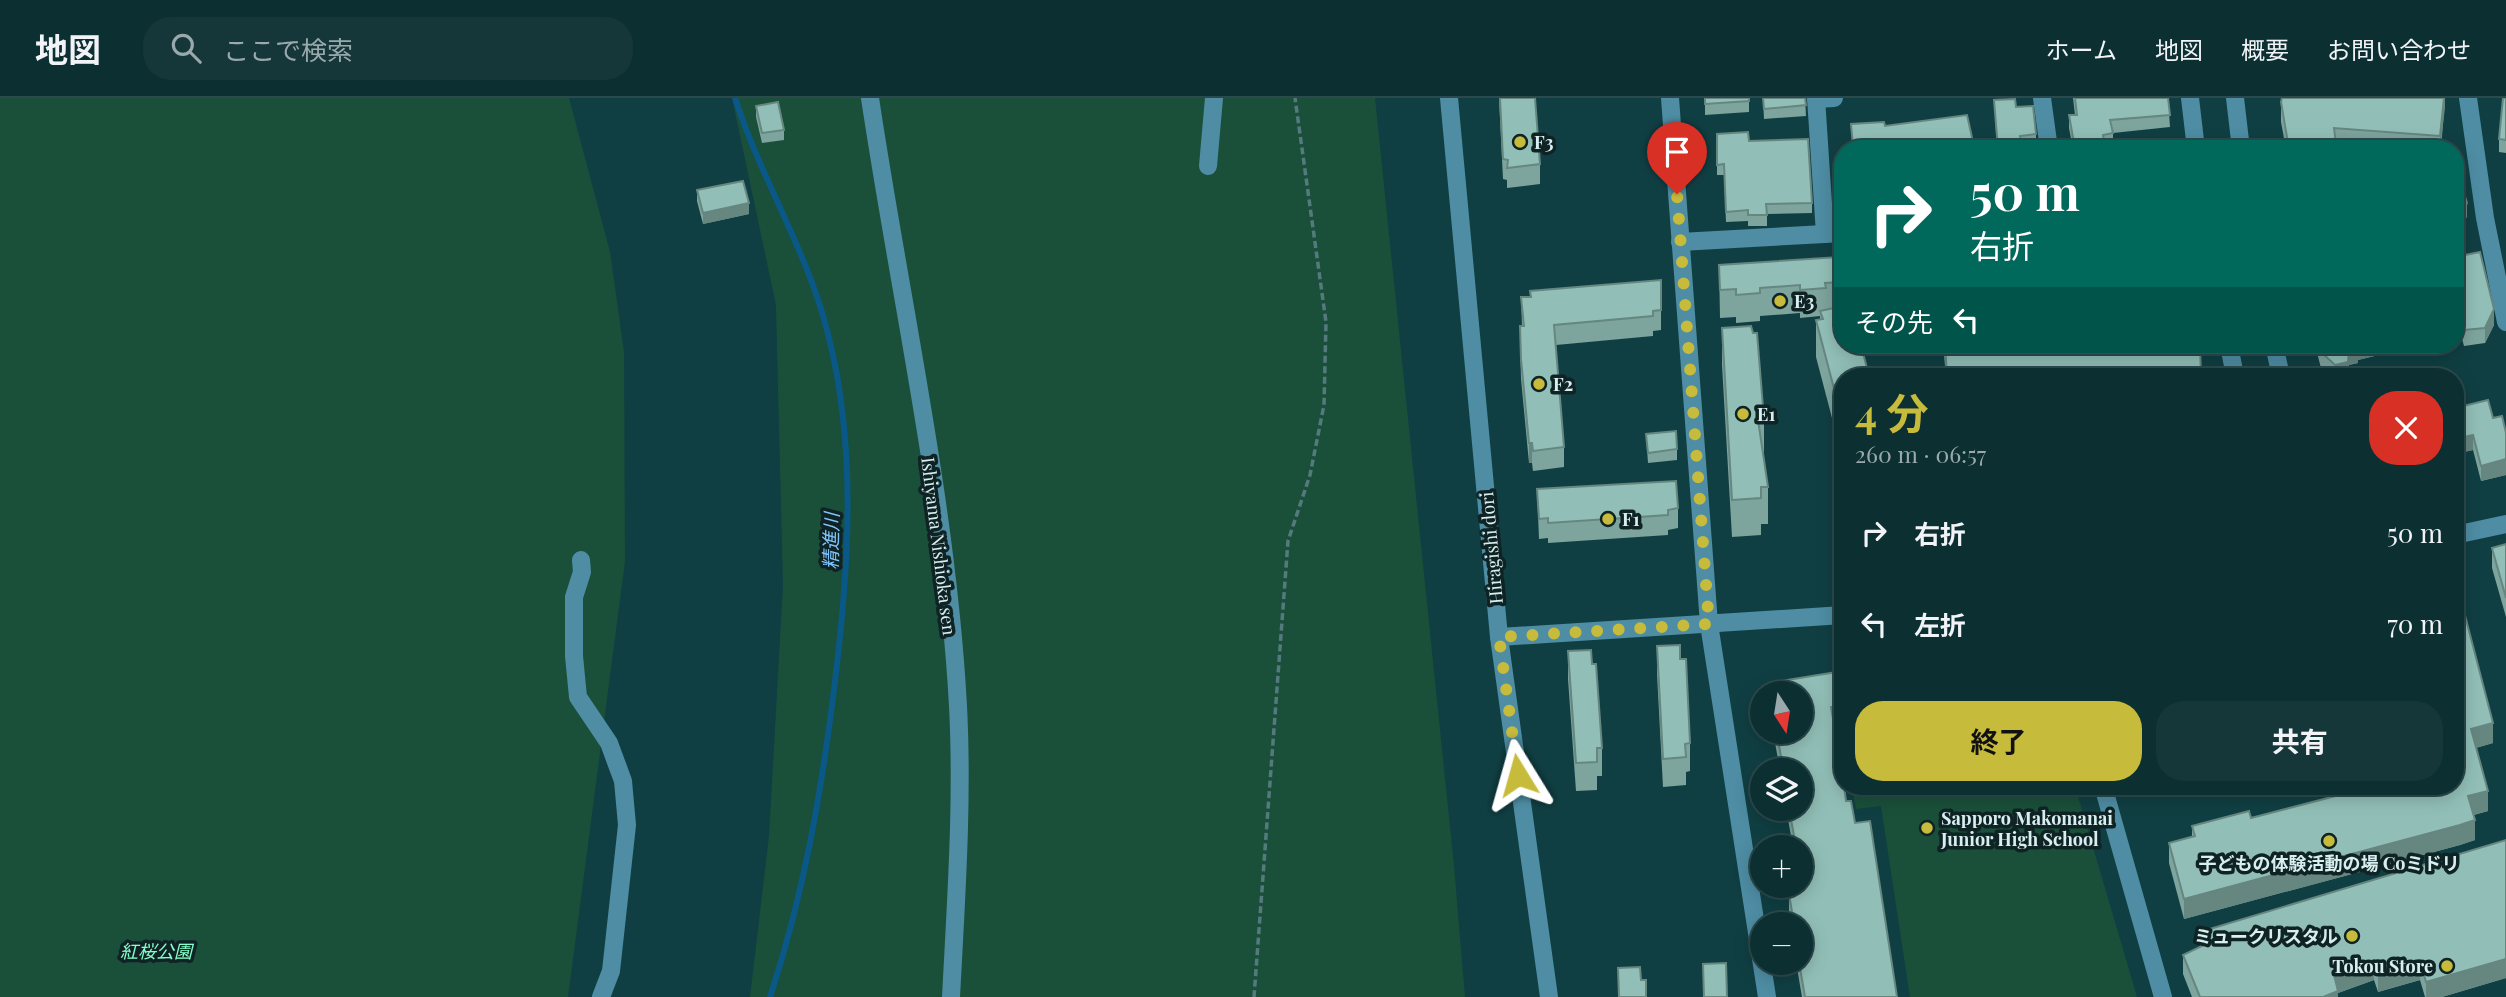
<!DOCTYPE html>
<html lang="ja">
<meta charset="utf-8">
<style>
:root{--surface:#0c2f32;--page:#15373a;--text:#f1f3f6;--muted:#9aa9ac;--line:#2c4a4d;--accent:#c7bb3c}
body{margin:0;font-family:"Playfair Display","Noto Sans JP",serif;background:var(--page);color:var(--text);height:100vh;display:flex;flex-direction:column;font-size:26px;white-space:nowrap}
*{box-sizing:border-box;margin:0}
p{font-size:23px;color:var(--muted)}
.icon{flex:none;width:38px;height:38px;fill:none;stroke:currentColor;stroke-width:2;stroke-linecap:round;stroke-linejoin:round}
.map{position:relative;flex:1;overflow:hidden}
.drawer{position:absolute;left:1834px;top:270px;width:630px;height:427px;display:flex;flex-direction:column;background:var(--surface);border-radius:28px;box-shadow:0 4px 18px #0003,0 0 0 2px var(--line)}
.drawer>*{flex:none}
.guide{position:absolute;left:1834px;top:42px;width:630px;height:214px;border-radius:28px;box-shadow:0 4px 18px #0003,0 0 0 2px var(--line);background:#00695c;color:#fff;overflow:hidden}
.needle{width:46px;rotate:168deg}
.tools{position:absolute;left:1750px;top:583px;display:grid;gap:14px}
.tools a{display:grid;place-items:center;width:63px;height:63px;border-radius:50%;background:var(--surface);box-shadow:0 4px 18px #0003,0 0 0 2px var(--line);font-size:35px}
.pin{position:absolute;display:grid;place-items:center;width:60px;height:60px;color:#fff;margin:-72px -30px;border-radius:50% 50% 50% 0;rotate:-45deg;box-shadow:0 0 7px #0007}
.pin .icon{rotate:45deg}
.me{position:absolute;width:77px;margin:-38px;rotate:352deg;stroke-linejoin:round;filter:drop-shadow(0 0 5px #0008)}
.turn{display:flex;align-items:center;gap:24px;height:147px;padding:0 21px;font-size:32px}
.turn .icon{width:91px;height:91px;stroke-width:2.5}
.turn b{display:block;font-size:49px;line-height:60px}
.then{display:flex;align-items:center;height:66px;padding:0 21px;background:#0003;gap:14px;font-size:26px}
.round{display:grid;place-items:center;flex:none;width:74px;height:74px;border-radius:28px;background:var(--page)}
.head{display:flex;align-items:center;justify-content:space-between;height:119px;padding:0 21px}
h1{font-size:42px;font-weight:700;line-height:52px;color:var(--accent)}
.primary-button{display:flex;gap:14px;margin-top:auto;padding:14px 21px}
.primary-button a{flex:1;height:80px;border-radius:28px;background:var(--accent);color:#111;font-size:28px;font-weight:700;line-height:80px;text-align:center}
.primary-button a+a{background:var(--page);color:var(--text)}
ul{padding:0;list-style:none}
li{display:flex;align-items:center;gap:21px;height:91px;padding:0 21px}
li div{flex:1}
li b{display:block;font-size:26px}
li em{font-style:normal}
header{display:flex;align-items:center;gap:42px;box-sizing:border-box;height:98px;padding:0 35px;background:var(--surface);border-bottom:2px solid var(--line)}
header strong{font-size:33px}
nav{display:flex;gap:38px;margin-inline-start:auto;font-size:24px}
.search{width:490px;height:63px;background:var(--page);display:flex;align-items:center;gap:18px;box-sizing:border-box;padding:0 24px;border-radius:28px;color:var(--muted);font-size:26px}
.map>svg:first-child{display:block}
.green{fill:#1a503a}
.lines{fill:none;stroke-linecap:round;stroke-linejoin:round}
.stream{stroke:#095887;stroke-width:6}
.path{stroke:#547a7e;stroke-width:3.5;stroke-dasharray:7 3.5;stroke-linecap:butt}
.minor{stroke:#4e8da4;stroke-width:18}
.wall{fill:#7da49d}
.shaded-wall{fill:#668680}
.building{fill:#91bfb7;stroke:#668680;stroke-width:2}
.route{stroke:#c7bb3c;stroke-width:12;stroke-dasharray:0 21.6}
.poi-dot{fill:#c7bb3c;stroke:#102324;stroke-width:2.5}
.labels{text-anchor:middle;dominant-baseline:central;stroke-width:7;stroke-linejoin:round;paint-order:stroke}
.poi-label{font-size:18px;font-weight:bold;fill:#d8eff1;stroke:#102324;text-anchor:start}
.street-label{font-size:18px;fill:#d8eff1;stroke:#102324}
.park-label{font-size:18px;font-style:italic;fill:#86ffca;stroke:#102324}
.water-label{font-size:19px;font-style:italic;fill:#80c7fe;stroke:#102324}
</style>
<header>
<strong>地図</strong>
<div class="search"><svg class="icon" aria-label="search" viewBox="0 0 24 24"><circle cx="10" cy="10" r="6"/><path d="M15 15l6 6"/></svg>ここで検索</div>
<nav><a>ホーム</a><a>地図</a><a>概要</a><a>お問い合わせ</a></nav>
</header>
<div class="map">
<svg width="2506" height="899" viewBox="0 0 2506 899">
<rect width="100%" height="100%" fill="#103f43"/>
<g class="green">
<polygon points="0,0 569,0 610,154 624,254 625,463 568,899 0,899"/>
<polygon points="732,0 1375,0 1454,768 1465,899 750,899 769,738 783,487 776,207"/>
<polygon points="1852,688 2075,688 2137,899 1910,899 1881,708 1856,711"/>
</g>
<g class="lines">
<path class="stream" d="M735 0C761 81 808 154 828 236 857 349 849 468 835 583 822 691 804 796 770 899"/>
<polyline class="path" points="1254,899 1288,443 1310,377 1324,307 1326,224 1295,0"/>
<g class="minor">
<path d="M870 0C900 201 947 405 958 608 963 704 956 803 951 899"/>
<polyline points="1449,0 1499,539 1549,899"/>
<polyline points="1670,0 1709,526 1767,899"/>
<polyline points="1816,0 1825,136"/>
<polyline points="2042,0 2049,51"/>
<polyline points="2190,0 2196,51"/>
<polyline points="2235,0 2241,51"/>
<polyline points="2468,0 2485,120 2506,224"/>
<polyline points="1816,1 1834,0"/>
<polyline points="1208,68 1214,0"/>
<polyline points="1680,144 1843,135"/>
<polyline points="2229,247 2235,278"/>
<polyline points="2274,247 2281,278"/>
<polyline points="2455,437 2506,426"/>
<polyline points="581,462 582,474 574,499 574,558 578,599 609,645 623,683 627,727 611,873 601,899"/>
<polyline points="1499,539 1843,517"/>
<polyline points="2103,688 2163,899"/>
</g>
</g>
<g class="wall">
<polygon points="1499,0 1535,0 1540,66 1540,86 1507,90 1507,82 1503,81"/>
<polygon points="1705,0 1749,0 1749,14 1705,17"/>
<polygon points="1763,0 1805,0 1806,18 1764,21"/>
<polygon points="2073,0 2168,0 2170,29 2113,35 2113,48 2105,49 2105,51 2073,51 2069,30 2069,17 2075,17"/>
<polygon points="2445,0 2441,51 2286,51 2281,24 2281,4"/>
<polygon points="2506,0 2506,55 2499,54 2499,41"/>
<polygon points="1994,2 2016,9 2036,36 2036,47 2022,48 2022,51 1997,51"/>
<polygon points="756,8 784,32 784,42 762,45 756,19"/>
<polygon points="1851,26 1885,28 1973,44 1973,51 1853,51"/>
<polygon points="1717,36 1749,43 1812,105 1812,115 1767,116 1767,128 1748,128 1748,123 1726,124 1724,77 1717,77"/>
<polygon points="697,92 749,116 703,126 697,103"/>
<polygon points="2455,159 2494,227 2485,245 2464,248 2461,237 2455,238"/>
<polygon points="1719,167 1841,184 1843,338 1837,339 1816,259 1816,222 1820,222 1820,218 1800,220 1800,215 1760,218 1760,223 1736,225 1736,219 1720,220"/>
<polygon points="1661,182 1661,232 1653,233 1653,238 1556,247 1564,349 1564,369 1533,373 1532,365 1529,365 1521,281 1520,248 1520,228 1522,228 1521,199 1530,199 1530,193"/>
<polygon points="1722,230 1764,322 1764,359 1763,359 1768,389 1768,426 1761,426 1761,437 1732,439 1722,267"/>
<polygon points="1943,247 2200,247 2201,278 1946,278"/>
<polygon points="2315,247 2420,247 2358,262 2358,265 2349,267 2348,278 2331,278 2321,270"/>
<polygon points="2455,310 2493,320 2506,335 2506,377 2481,383 2473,352 2455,356"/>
<polygon points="1646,336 1677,351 1677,362 1648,365"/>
<polygon points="1537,391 1678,410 1678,430 1668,432 1668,437 1548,445 1548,440 1539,441"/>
<polygon points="2506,446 2506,519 2492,470 2492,450"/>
<polygon points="2455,504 2493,645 2476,650 2488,713 2474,717 2475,742 2460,747 2184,821 2169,765 2169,745 2192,738 2192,728 2251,720 2455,688"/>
<polygon points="1657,548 1680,561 1690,645 1690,673 1686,674 1686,687 1663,689 1657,576"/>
<polygon points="1568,553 1592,566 1602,650 1602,678 1597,678 1597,692 1576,693 1568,581"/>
<polygon points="1843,573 1843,627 1834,628 1846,703 1855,725 1897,899 1802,899 1796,864 1801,864 1801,826 1791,826 1789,815 1789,796 1800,793 1799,788 1801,788 1801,749 1793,749 1786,710 1801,710 1801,672 1780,672 1773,634 1801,634 1801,595 1769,595 1769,585"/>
<polygon points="2506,742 2506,880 2442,899 2425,899 2420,882 2378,894 2374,882 2338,895 2338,899 2192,899 2183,876 2183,857 2200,849 2200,834"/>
</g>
<g class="shaded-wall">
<polygon points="2444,0 2445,0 2445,10 2440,51 2440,38"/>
<polygon points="749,105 749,116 703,126 703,115"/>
<polygon points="2467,105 2467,119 2455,137 2455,124"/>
<polygon points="2494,211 2494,227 2485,245 2485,230"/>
<polygon points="2461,221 2461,237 2455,238 2455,223"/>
<polygon points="2357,247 2420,247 2358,262 2358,265 2349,267 2348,278 2335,278 2335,267 2349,252"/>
<polygon points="1843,301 1843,338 1837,339 1837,302"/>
<polygon points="2473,337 2473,352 2455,356 2455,341"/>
<rect x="1529" y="345" width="3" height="20"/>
<polygon points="2506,361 2506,377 2481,383 2481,368"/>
<polygon points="2493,625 2493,645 2471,651 2471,631"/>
<polygon points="2488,693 2488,713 2468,718 2468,698"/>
<polygon points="2475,722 2475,742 2460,747 2184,821 2184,801"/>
<polygon points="2506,861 2506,880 2442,899 2426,899 2426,884"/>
<polygon points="2374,862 2374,882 2338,895 2338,899 2323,899 2334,877"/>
<polygon points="2420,862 2420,882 2378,894 2378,874"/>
</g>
<g class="building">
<polygon points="1500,0 1535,0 1540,66 1507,70 1508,62 1503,61"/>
<polygon points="1705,0 1749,0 1749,3 1705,6"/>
<polygon points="1763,0 1805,0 1806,7 1764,11"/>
<polygon points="2075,0 2168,0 2170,17 2110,22 2113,35 2103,37 2105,51 2075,51 2069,17 2077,17"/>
<polygon points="2282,0 2444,0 2440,38 2334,30 2336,46 2303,51 2289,51 2281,4"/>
<polygon points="2503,0 2506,0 2506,42 2499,41"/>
<polygon points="2015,1 2016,9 2033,8 2036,36 2020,38 2022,51 1998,51 1994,2"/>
<polygon points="778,4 784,32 762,35 756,8"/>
<polygon points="1967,17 1973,44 1943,45 1943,42 1853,48 1851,26 1884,24 1885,28"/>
<polygon points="1748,34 1749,43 1808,41 1812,105 1766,106 1767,117 1748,117 1748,112 1726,114 1724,66 1717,67 1717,36"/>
<polygon points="2455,72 2457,72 2467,105 2455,124"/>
<polygon points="743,83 749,105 703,115 697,92"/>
<polygon points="2480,154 2494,211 2485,230 2464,232 2461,221 2455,223 2455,159"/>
<polygon points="1839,159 1841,184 1825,185 1826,190 1800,192 1800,187 1760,190 1760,195 1736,197 1736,191 1720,192 1719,167"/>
<polygon points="1661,182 1661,212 1653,213 1653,218 1554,227 1564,349 1533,353 1532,345 1529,345 1521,261 1520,228 1524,228 1521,199 1531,199 1530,193"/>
<polygon points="1843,208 1843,247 1861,247 1869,278 1843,278 1843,301 1837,302 1816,222 1823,221 1820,213"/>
<polygon points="1751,228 1753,235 1757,235 1764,322 1758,322 1768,389 1761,389 1761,400 1732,402 1722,230"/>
<polygon points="1945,247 2200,247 2201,278 1947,278"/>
<polygon points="2319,247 2357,247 2358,250 2349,252 2348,264 2335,267 2321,254"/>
<polygon points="2488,302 2493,320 2502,318 2506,335 2506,361 2481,368 2473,337 2455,341 2455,310"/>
<polygon points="1676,333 1677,351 1648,355 1646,336"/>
<polygon points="1676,383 1678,410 1668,412 1668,417 1548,425 1548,420 1539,421 1537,391"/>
<polygon points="2506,446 2506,500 2492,450"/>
<polygon points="2461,502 2493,625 2471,631 2488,693 2468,698 2475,722 2460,727 2184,801 2169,745 2195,738 2192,728 2249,713 2251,720 2374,688 2455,688 2455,504"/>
<polygon points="1680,547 1680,561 1686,561 1690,645 1685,646 1686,659 1663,661 1657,548"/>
<polygon points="1591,552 1592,566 1596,566 1602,650 1597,650 1597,664 1576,665 1568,553"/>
<polygon points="1843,573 1843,607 1831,609 1843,681 1843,688 1844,688 1846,703 1851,703 1855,725 1870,723 1897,899 1805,899 1799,864 1801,864 1801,826 1794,826 1789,796 1803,793 1801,778 1801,749 1796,749 1789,710 1801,710 1801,672 1783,672 1777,634 1801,634 1801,595 1770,595 1769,585"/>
<polygon points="2506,742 2506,861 2426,884 2420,862 2378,874 2374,862 2334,877 2338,893 2323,899 2200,899 2183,857 2204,847 2200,834"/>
<polygon points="1726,865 1727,899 1704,899 1703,866"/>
<polygon points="1640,869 1641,882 1646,882 1646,899 1619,899 1618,870"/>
</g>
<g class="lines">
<polyline class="route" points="1518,677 1499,539 1709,526 1677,96"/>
</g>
<g class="poi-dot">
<circle cx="1520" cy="44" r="7"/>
<circle cx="1780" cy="203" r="7"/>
<circle cx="1539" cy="286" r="7"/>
<circle cx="1743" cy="316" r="7"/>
<circle cx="1608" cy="421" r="7"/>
<circle cx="1927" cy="730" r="7"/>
<circle cx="2329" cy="743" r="7"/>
<circle cx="2352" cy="838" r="7"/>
<circle cx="2447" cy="868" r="7"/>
</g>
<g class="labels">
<g class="poi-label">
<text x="1534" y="44">F3</text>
<text x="1794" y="203">E3</text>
<text x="1553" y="286">F2</text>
<text x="1757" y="316">E1</text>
<text x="1622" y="421">F1</text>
<text x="1941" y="720">Sapporo Makomanai<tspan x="1941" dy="21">Junior High School</tspan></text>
<text x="2329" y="765" text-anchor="middle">子どもの体験活動の場 Coミドリ</text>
<text x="2338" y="838" text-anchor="end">ミュークリスタル</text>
<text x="2433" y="868" text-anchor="end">Tokou Store</text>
</g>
<g class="street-label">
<text transform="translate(939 448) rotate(83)">Ishiyama Nishioka sen</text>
<text transform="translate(1491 450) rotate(-95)">Hiragishi dori</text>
</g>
<g class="park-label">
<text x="156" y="853">紅桜公園</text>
</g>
<g class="water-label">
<text transform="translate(830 443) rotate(-89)">精進川</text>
</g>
</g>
</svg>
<div class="tools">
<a><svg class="needle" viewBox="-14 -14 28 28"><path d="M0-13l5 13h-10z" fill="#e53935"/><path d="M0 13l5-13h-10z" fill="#9aa9ac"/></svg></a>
<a><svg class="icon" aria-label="layers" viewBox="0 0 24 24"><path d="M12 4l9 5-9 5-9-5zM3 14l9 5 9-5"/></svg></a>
<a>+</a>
<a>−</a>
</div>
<div class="pin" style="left:1677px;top:96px;background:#d93025"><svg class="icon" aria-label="arrive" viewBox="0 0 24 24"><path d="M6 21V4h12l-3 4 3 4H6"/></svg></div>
<svg class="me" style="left:1518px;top:677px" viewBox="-20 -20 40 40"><path d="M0-17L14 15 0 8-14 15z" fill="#c7bb3c" stroke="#fff" stroke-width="4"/></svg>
<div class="guide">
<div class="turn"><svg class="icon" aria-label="right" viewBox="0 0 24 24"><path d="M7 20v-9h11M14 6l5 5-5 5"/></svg><div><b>50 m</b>右折</div></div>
<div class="then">その先<svg class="icon" aria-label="left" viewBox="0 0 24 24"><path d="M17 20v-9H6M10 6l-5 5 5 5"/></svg></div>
</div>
<section class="drawer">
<div class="head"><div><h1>4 分</h1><p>260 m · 06:57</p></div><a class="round" style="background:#d93025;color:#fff"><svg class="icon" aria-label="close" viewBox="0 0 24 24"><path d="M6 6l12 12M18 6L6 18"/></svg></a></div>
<ul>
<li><svg class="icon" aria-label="right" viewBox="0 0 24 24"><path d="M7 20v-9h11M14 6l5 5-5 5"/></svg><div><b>右折</b></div><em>50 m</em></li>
<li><svg class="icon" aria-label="left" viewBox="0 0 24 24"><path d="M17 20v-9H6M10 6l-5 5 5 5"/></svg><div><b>左折</b></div><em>70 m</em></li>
</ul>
<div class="primary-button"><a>終了</a><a>共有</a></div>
</section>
</div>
